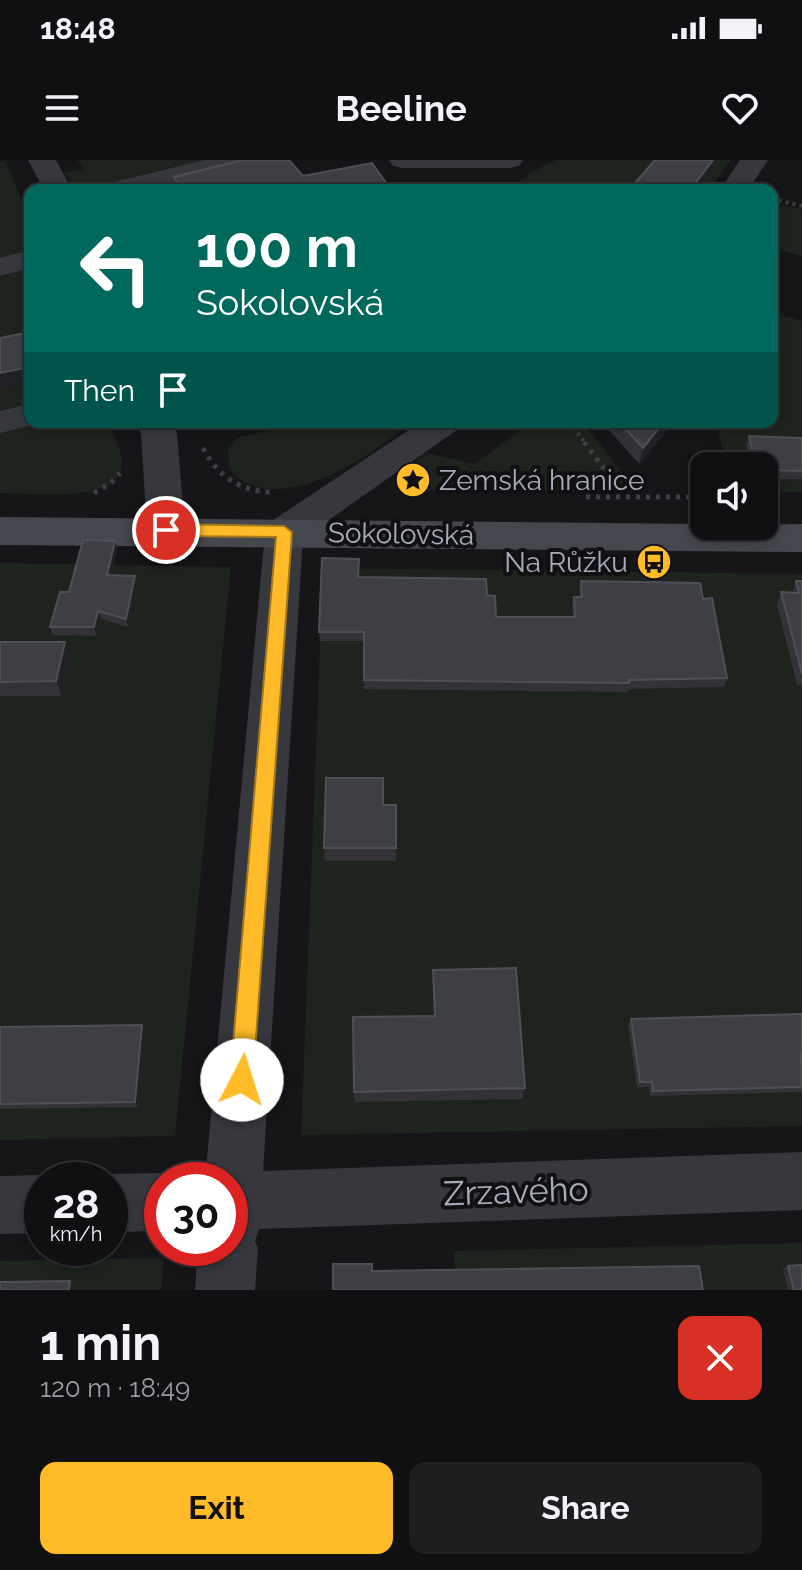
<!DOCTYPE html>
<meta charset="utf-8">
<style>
:root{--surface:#101013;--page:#1e1e21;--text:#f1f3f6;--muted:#9c9da0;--line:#303033;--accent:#ffbb28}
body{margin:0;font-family:Raleway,sans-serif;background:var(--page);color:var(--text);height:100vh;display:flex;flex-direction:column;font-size:30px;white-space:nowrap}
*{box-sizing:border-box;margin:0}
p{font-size:26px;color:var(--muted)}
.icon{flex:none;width:44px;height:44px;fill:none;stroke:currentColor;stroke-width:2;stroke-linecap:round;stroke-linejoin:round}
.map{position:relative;height:1130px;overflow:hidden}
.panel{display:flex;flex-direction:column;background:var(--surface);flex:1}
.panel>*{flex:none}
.top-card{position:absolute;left:24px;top:24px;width:754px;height:244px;border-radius:16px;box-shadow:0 4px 12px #0003,0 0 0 2px var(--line);background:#00695c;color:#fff;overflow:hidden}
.fabs{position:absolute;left:690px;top:292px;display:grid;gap:16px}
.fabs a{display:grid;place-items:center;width:88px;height:88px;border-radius:16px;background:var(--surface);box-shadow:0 4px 12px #0003,0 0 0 2px var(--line);font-size:40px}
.speed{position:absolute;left:24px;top:1002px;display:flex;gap:16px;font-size:40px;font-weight:700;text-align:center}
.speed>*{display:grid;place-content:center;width:104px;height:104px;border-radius:50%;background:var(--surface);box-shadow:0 4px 12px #0003,0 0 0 2px var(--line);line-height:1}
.speed small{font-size:20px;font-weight:400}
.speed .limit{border:12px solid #d22;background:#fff;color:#111}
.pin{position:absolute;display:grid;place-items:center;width:68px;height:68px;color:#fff;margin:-34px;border:4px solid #fff;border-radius:50%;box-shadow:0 2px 8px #0007}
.me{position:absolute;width:88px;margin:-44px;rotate:5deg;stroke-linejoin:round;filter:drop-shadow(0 0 6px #0008)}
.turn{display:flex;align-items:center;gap:28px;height:168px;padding:0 40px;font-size:36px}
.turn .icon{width:104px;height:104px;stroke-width:2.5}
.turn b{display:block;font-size:56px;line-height:68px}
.then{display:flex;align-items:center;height:76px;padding:0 40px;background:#0003;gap:16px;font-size:30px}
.round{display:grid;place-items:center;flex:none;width:84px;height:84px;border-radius:16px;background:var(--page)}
.overview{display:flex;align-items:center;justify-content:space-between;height:136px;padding:0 40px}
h1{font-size:48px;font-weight:700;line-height:60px}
.cta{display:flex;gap:16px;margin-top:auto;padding:16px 40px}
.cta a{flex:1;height:92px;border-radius:16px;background:var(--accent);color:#111;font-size:32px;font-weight:700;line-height:92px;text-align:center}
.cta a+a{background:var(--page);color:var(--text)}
.status{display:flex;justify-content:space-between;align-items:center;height:56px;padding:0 40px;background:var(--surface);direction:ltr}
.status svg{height:22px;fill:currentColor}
header{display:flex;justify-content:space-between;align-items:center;height:104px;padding:0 40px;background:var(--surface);font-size:36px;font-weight:700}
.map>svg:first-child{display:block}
.green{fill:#1c241d}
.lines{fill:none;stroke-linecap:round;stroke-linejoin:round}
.path-far1{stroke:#3d3f45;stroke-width:4;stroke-dasharray:3 4;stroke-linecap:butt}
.path{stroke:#3d3f45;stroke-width:5;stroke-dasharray:4 6;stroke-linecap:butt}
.street{fill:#37383e;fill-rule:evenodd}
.secondary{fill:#45474e;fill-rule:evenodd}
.wall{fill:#323237}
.shaded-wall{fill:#212125}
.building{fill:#3e3f45;stroke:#4f5057;stroke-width:2}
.route{fill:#ffbb28;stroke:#a67a1a;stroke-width:2}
.labels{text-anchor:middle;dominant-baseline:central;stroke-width:8;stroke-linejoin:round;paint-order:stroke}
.poi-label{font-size:28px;fill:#a7acba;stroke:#111114;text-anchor:start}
.street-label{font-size:28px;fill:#a7acba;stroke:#111114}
.near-street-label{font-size:34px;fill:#a7acba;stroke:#111114}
</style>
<div class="status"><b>18:48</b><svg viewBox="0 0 49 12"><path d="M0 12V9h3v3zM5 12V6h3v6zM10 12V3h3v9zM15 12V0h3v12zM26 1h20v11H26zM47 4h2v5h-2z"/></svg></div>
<header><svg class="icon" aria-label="menu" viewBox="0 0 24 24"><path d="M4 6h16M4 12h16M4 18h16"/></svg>Beeline<svg class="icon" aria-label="heart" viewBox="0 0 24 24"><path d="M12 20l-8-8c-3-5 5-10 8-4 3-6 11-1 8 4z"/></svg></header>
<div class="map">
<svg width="802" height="1130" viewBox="0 0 802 1130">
<rect width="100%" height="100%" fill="#161619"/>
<g class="green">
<polygon points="5,0 30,60 30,97 0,103 0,2"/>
<polygon points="78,0 209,0 123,20 104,29 75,25 64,13 83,9"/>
<polygon points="556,0 731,0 709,30 507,30 534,11"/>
<polygon points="772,44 802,49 802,96 772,88"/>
<polygon points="30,104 30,245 0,252 0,111"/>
<polygon points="772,152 802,161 802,332 764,332 764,306 727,306 716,262 772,262"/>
<path d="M37 262H108C112 274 122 290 122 303 122 345 27 333 0 333V270Z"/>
<path d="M306 262H409C374 297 269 364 229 307L228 290 237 278Z"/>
<polygon points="532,262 583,262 637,332 398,330 406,309 427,293 474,304"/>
<polygon points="0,403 231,407 175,976 0,980"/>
<polygon points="323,408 802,414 802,966 301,975"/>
<polygon points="802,1083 802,1130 455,1130 454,1091"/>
<polygon points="164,1098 161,1130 0,1130 0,1101"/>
</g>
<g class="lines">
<g class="path-far1">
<polyline points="772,39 802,46"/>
<polyline points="569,262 586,284"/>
<polyline points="195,265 210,262"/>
</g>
<g class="path">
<polyline points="584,282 625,336"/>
<path d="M203 288C218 317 241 332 274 332"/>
<polyline points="94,333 111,323 120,313"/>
<polyline points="586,337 704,337"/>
<polyline points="764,338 777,338"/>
</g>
<g class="street">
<polygon points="28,0 56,0 72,30 44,30"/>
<polygon points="205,0 253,0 249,6 151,30 102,30 106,24"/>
<polygon points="389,0 523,0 519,6 509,8 403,8 393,6"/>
<polygon points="740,0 768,0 748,30 720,30"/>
<polygon points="30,90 30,108 0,116 0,98"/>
<polygon points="30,244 30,262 42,263 0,273 0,251"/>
<polygon points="136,262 172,262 177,274 185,370 180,380 166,383 152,380 147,370 141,274"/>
<polygon points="421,262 463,262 457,270 303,378 263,1011 802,992 802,1050 259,1069 255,1081 258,1088 255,1130 195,1130 198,1088 230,1088 230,1020 205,1020 265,372 270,362"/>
<polygon points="162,1013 179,1020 162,1020 162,1071 110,1072 110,1020 96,1020 110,1014"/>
<polygon points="42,1015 54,1020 42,1020 42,1073 0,1074 0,1016"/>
</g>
<polygon class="secondary" points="0,357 704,364 704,366 802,364 802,392 0,385"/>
</g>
<g class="wall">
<polygon points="602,262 674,262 639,304"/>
<polygon points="749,276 802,278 802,319 764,319 764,306 752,306 746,285"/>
<polygon points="115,381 117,389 111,415 138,424 128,467 101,459 97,476 53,475 50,467 69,432"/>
<polygon points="359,408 359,417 487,435 496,457 573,457 572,446 574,437 580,437 579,431 581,421 703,439 727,518 724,527 628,529 627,532 364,529 364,481 320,481 319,472"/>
<polygon points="796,421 802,421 802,525 797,525 777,444 781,432 792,433"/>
<polygon points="0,482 71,497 62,536 0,536"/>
<polygon points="383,645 396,645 396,701 325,701 324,688"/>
<polygon points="433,810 525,928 522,939 355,942 354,932 434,856"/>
<polygon points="802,854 802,932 650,936 649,927 637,928 628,865 631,859"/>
<polygon points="0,867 145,871 138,947 0,949"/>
<polygon points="788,1106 802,1130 788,1130 783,1109"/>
</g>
<g class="shaded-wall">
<polygon points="165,0 192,0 166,6"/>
<polygon points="713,0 717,0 694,30 690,30"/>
<polygon points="30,207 30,224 0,231 0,213"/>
<polygon points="664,262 674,262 639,304 643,288"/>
<polygon points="115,381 117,389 109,423 107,415"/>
<polygon points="135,416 138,424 128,467 126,459"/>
<polygon points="98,451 101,459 97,476 94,467"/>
<polygon points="65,482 71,497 62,536 56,521"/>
<polygon points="142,865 145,871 138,947 135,942"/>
<polygon points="70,1121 75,1125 74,1130 69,1130"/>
</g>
<g class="building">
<polygon points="243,0 289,0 303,16 372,3 391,30 181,30 174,17"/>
<polygon points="655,0 713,0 690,30 629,30"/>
<polygon points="30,172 30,207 0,213 0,178"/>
<polygon points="619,262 664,262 643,288"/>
<polygon points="749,276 802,278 802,311 764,310 764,306 756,306"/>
<polygon points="83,380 115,381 107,415 135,416 126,459 98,451 94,467 50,467 60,432 69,432"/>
<polygon points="322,398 359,399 358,417 486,419 487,435 495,436 496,457 575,457 574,437 582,437 581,421 700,423 703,439 712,438 727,518 629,520 629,523 364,520 364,472 319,472"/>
<polygon points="796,421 802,421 802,514 781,432 799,433"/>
<polygon points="0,482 65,482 56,521 0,522"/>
<polygon points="326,618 383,618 383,645 396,645 396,688 324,688"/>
<polygon points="516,808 525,928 354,932 353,857 435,856 433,810"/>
<polygon points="802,854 802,893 801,893 802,927 653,931 652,922 640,922 631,859"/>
<polygon points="142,865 135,942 0,944 0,867"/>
<polygon points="333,1104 372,1104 372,1111 699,1106 703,1130 333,1130"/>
<polygon points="802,1105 802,1130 794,1130 788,1106"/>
<polygon points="70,1121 69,1130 0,1130 0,1122"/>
</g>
<polygon class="route" points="166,364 284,366 292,372 253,920 250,928 242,931 234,928 230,920 276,377 166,376 158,370"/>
<defs>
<g id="sight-disc" transform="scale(1.8)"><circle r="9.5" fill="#ffbb28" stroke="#111114"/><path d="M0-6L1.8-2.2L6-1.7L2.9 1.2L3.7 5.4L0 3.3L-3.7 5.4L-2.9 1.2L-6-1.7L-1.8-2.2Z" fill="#111"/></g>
<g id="bus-disc" transform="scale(1.8)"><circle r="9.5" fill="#ffbb28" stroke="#111114"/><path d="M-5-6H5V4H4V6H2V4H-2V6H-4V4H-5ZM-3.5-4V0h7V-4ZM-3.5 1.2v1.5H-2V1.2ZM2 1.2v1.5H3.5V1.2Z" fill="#111"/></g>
</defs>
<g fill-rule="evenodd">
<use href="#sight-disc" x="413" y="320"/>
<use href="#bus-disc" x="654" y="402"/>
</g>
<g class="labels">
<g class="poi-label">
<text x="439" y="320">Zemská hranice</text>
<text x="628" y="402" text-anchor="end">Na Růžku</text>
</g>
<g class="street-label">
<text transform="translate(401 374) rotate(1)">Sokolovská</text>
</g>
<g class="near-street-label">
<text transform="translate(516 1031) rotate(-2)">Zrzavého</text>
</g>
</g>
</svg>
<div class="fabs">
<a><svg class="icon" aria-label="sound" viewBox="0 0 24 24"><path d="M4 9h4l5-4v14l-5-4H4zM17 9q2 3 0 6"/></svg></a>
</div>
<div class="speed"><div>28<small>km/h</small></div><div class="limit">30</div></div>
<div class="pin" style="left:166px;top:370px;background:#d93025"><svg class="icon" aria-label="arrive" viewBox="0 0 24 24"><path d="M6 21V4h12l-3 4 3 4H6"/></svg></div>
<svg class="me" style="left:242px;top:920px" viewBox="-20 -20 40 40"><circle r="19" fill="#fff"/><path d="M0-13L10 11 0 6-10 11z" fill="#ffbb28"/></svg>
<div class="top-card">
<div class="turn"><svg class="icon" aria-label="left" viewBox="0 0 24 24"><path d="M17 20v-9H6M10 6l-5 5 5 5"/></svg><div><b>100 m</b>Sokolovská</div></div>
<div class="then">Then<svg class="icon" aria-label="arrive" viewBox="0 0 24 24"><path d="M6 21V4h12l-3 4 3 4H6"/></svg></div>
</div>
</div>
<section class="panel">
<div class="overview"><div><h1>1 min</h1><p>120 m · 18:49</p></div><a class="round" style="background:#d93025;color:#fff"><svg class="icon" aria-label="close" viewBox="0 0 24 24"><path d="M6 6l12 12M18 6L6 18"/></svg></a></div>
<div class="cta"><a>Exit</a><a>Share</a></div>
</section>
